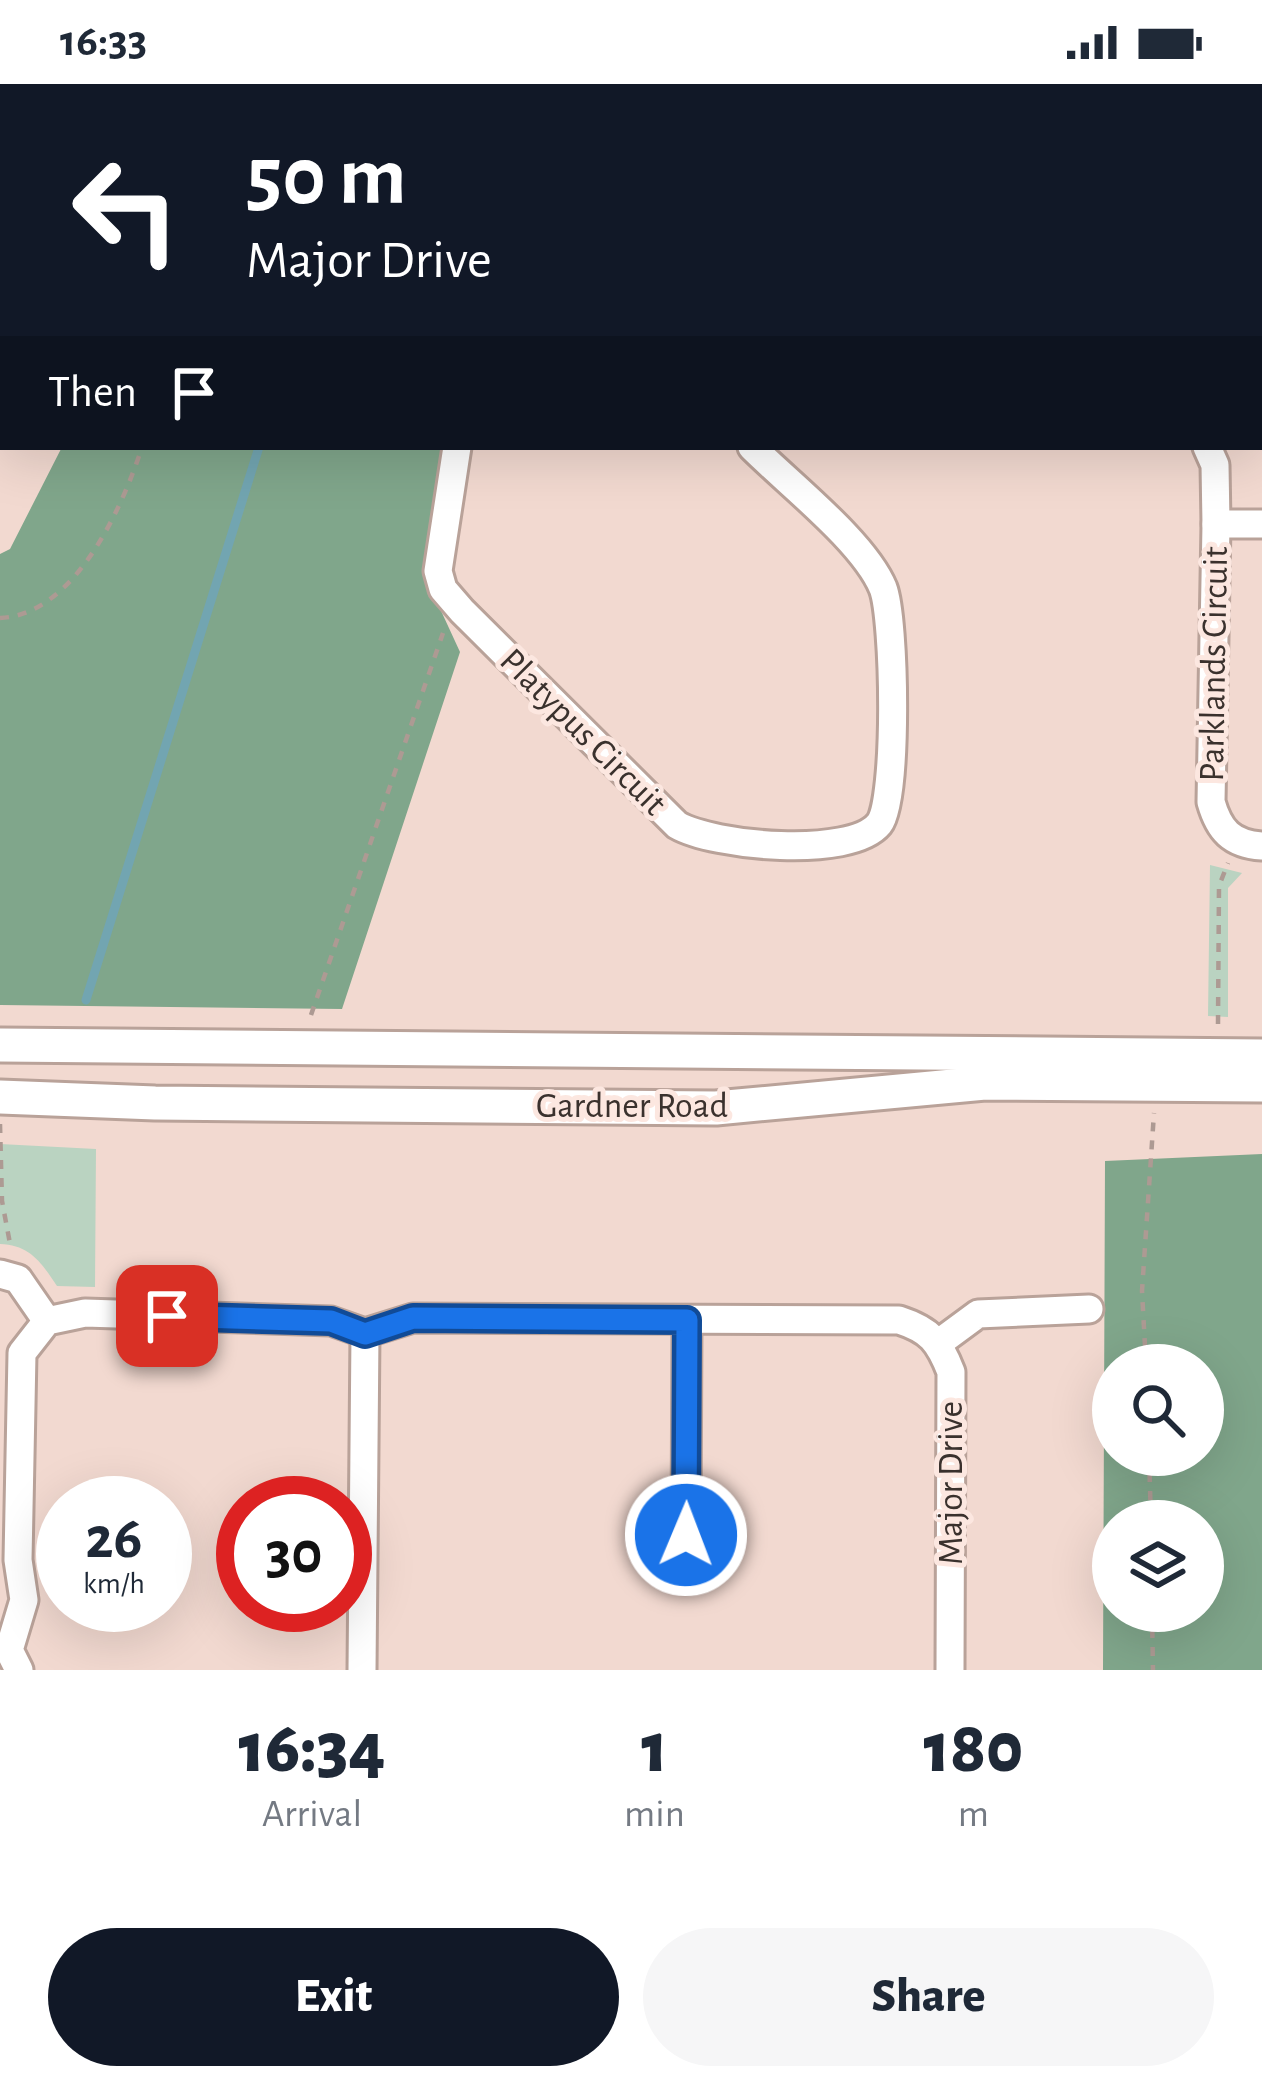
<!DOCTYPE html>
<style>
:root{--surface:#fff;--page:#f6f6f7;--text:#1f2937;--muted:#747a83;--accent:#111827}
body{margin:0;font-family:"Alegreya Sans",sans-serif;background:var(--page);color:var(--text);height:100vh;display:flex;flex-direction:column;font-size:45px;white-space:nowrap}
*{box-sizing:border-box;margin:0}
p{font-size:39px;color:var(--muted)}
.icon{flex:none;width:66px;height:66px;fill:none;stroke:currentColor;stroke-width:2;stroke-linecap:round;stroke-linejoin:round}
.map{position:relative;height:1586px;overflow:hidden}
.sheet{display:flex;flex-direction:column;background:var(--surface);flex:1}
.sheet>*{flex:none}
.banner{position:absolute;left:0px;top:0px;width:1263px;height:366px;box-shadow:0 12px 48px #0002;background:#111827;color:#fff;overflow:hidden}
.buttons{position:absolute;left:1092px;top:1260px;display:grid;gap:24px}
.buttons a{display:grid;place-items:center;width:132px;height:132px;border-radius:50%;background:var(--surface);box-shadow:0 12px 48px #0002;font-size:60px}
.speed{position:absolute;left:36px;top:1392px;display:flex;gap:24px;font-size:60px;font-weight:700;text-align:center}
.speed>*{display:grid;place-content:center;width:156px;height:156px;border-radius:50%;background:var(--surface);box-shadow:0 12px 48px #0002;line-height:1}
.speed small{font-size:30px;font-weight:400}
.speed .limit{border:18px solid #d22;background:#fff;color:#111}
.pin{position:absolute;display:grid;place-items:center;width:102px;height:102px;color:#fff;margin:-51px;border-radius:24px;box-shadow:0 6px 18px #0006}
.me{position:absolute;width:132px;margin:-66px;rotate:1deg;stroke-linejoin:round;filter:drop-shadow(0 0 9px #0008)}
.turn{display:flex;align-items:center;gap:42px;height:252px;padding:0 48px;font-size:54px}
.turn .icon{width:156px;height:156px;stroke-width:2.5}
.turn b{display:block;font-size:84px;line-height:102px}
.then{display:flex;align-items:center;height:114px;padding:0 48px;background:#0003;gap:24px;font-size:45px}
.eta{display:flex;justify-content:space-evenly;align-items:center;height:204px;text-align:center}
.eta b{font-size:72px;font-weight:800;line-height:84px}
.cta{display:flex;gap:24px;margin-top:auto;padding:24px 48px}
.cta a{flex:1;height:138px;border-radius:72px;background:var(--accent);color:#fff;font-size:48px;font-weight:800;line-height:138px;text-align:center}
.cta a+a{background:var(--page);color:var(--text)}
.status{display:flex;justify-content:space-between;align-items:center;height:84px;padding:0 60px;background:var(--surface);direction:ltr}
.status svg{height:33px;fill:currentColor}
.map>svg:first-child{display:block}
.green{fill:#bad3c1}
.forest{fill:#80a68b;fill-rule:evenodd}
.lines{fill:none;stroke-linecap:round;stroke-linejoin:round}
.stream{stroke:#72a5b1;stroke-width:9}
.service-casing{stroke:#b9a299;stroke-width:20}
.minor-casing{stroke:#b9a299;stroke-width:33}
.tertiary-casing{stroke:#b9a299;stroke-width:39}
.path{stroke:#ad9a93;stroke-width:4.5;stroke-dasharray:9 9;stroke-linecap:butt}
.service{stroke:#fff;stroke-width:14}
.minor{stroke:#fff;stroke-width:27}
.tertiary{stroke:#fff;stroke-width:33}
.route-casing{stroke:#114b97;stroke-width:30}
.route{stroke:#1a73e8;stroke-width:21}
.labels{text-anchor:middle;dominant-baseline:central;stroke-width:10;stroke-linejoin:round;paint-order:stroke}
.street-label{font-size:36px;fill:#3a312d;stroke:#fce7e0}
</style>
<div class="status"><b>16:33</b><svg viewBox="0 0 49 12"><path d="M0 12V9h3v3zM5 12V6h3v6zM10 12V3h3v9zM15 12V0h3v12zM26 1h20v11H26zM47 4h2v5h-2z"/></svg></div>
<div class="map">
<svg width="1262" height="1586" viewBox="0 0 1262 1586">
<rect width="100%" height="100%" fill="#f2d9d0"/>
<g class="green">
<polygon points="0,0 206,0 3,3 3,216"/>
<polygon points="1210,781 1242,789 1228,804 1228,933 1208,932"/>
<path d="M0 1060 96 1065 95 1203 57 1202C41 1178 30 1161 0 1160Z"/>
</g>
<g class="forest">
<polygon points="206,0 604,0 205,3"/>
<polygon points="62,363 444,363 425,492 460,568 342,925 0,921 0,470 10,465"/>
<path d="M1262 1070V1586H1103L1105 1077ZM1113 1281H1203V1371H1113ZM1113 1437H1203V1527H1113Z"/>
</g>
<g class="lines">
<g class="stream">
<polyline points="352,3 352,0"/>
<polyline points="86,916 259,363"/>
</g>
<g class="service-casing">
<polyline id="service" points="0,308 3,308"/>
</g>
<g class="minor-casing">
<g id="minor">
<polyline points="854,0 857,3"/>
<polyline points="618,3 620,0"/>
<path d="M457 363 438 487 443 505 462 527 677 741C713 762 850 775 879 740 898 717 895 535 883 504 864 458 789 400 752 363"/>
<path d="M1207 363 1215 381 1216 440 1211 718C1219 746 1231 760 1262 762"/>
<polyline points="1216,440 1262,440"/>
<polyline points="0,1190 18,1195 47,1237"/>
<polyline points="940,1258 978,1230 1089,1225"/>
<polyline points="686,1451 687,1236"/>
<path d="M19 1586 9 1566 24 1516 18 1476 22 1269 47 1237 85 1229 331 1237 365 1249 413 1234 899 1236C930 1246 939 1257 951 1288L950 1586"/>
<polyline points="362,1586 365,1249"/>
</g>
</g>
<g class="tertiary-casing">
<g id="tertiary">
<polyline points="0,961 1262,972"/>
<polyline points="0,1013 155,1019 716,1024 985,999 1262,1001"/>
</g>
</g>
<g class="path">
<polyline points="146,3 148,0"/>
<polyline points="0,160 3,159"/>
<path d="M0 534C74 531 122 425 142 363"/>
<polyline points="311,931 443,549"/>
<polyline points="1218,940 1219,802 1228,779"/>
<polyline points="0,1040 2,1117 11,1165"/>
<polyline points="1146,1281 1142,1207 1154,1029"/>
<polyline points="1149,1371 1151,1437"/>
<polyline points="1152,1527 1153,1586"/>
</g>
<use href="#service" class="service"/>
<use href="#minor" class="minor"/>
<use href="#tertiary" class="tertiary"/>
</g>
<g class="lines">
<g class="route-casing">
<polyline id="route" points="167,1232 331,1237 365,1250 413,1234 687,1236 686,1451"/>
</g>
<use href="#route" class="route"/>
</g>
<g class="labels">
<g class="street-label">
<text transform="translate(1214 580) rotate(-89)">Parklands Circuit</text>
<text transform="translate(583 648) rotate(45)">Platypus Circuit</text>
<text x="632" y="1022">Gardner Road</text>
<text transform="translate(951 1399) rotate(-90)">Major Drive</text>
</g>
</g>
</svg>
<div class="buttons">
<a><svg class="icon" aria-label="search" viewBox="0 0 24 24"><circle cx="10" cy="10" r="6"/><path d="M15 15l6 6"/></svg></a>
<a><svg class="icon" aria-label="layers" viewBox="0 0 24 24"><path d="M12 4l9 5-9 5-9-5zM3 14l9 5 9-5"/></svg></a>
</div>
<div class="speed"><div>26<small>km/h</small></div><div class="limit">30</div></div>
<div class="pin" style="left:167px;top:1232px;background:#d93025"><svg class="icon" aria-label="arrive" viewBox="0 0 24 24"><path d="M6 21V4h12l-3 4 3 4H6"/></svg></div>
<svg class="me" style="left:686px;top:1451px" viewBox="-20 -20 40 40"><circle r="17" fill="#1a73e8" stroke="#fff" stroke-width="3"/><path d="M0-11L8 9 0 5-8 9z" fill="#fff"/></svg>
<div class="banner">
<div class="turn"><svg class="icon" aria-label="left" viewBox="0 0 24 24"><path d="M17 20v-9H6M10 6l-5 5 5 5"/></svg><div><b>50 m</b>Major Drive</div></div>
<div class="then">Then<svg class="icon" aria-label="arrive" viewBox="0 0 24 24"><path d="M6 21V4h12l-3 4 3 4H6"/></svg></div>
</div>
</div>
<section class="sheet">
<div class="eta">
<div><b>16:34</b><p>Arrival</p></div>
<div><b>1</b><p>min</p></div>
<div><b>180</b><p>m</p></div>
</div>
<div class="cta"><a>Exit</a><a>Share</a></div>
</section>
